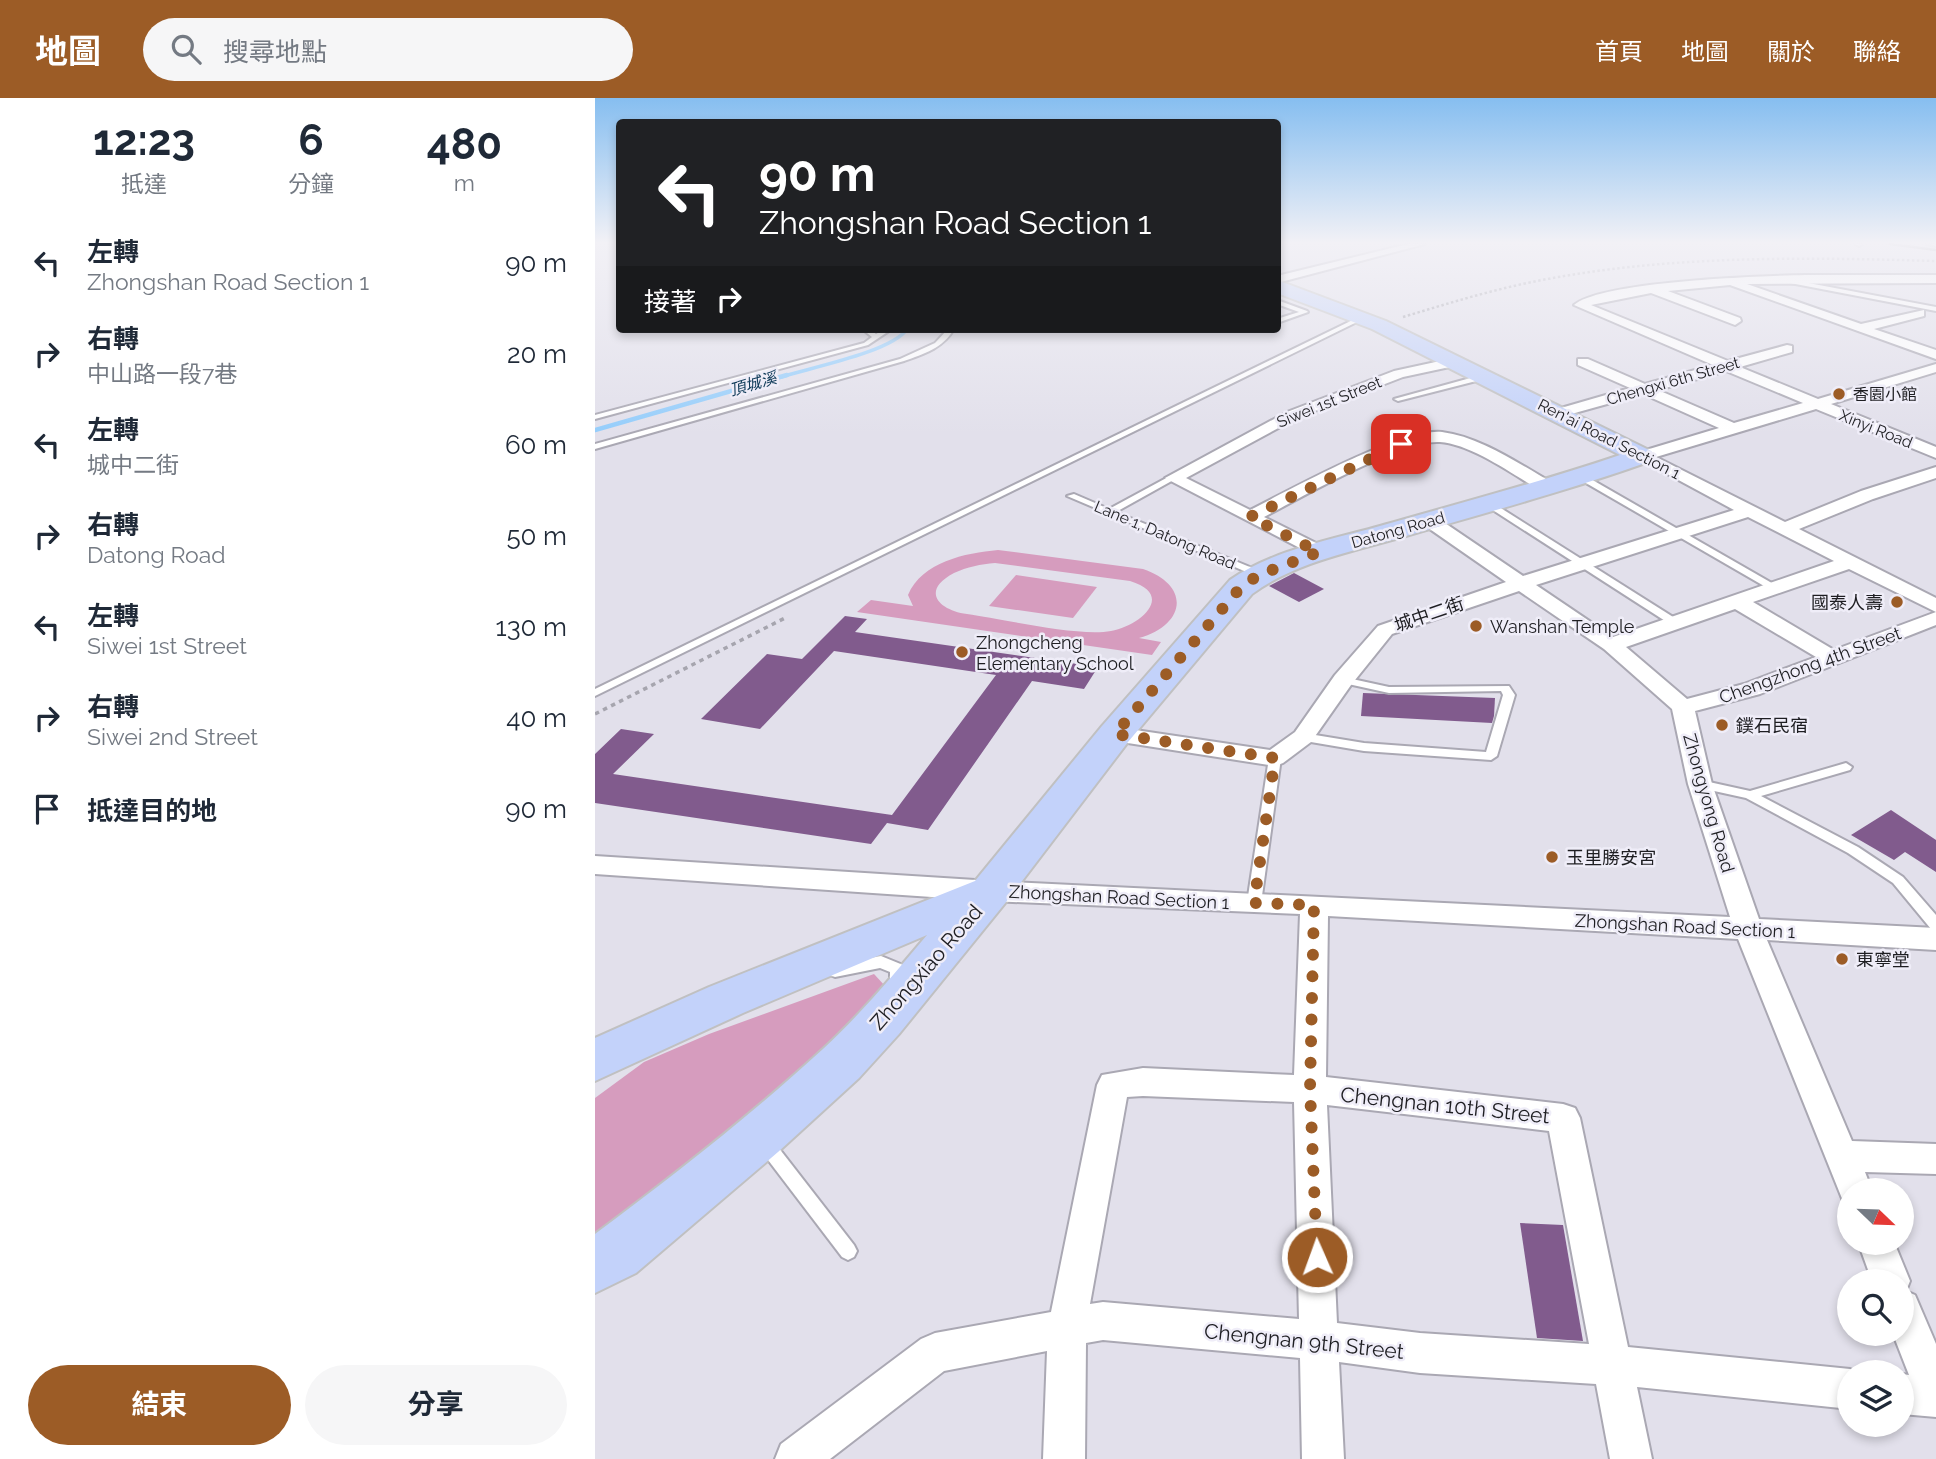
<!DOCTYPE html>
<html lang="zh-TW">
<meta charset="utf-8">
<style>
:root{--surface:#fff;--page:#f6f6f7;--text:#1f2937;--muted:#747a83;--accent:#9c5c26}
body{margin:0;font-family:Raleway,"Noto Sans TC",sans-serif;background:var(--page);color:var(--text);height:100vh;display:flex;flex-direction:column;font-size:26px;white-space:nowrap}
*{box-sizing:border-box;margin:0}
p{font-size:23px;color:var(--muted)}
.icon{flex:none;width:38px;height:38px;fill:none;stroke:currentColor;stroke-width:2;stroke-linecap:round;stroke-linejoin:round}
.map{position:relative;flex:1;overflow:hidden}
.panel{display:flex;flex-direction:column;background:var(--surface);width:595px}
.panel>*{flex:none}
.hud{position:absolute;left:21px;top:21px;width:665px;height:214px;border-radius:7px;box-shadow:0 4px 10px #0003;background:#202124;color:#fff;overflow:hidden}
.needle{width:46px;rotate:113deg}
.tools{position:absolute;left:1242px;top:1080px;display:grid;gap:14px}
.tools a{display:grid;place-items:center;width:77px;height:77px;border-radius:50%;background:var(--surface);box-shadow:0 4px 10px #0003;font-size:35px}
.pin{position:absolute;display:grid;place-items:center;width:60px;height:60px;color:#fff;margin:-30px;border-radius:14px;box-shadow:0 4px 10px #0006}
.me{position:absolute;width:77px;margin:-38px;rotate:358deg;stroke-linejoin:round;filter:drop-shadow(0 0 5px #0008)}
.turn{display:flex;align-items:center;gap:24px;height:147px;padding:0 28px;font-size:32px}
.turn .icon{width:91px;height:91px;stroke-width:2.5}
.turn b{display:block;font-size:49px;line-height:60px}
.then{display:flex;align-items:center;height:66px;padding:0 28px;background:#0003;gap:14px;font-size:26px}
.eta{display:flex;justify-content:space-evenly;align-items:center;height:119px;text-align:center}
.eta b{font-size:42px;font-weight:700;line-height:49px}
.action{display:flex;gap:14px;margin-top:auto;padding:14px 28px}
.action a{flex:1;height:80px;border-radius:42px;background:var(--accent);color:#fff;font-size:28px;font-weight:700;line-height:80px;text-align:center}
.action a+a{background:var(--page);color:var(--text)}
ul{padding:0;list-style:none}
li{display:flex;align-items:center;gap:21px;height:91px;padding:0 28px}
li div{flex:1}
li b{display:block;font-size:26px}
li em{font-style:normal}
header{display:flex;align-items:center;gap:42px;box-sizing:border-box;height:98px;padding:0 35px;background:var(--accent);color:#fff}
header strong{font-size:33px}
nav{display:flex;gap:38px;margin-inline-start:auto;font-size:24px}
.search{width:490px;height:63px;background:var(--page);display:flex;align-items:center;gap:18px;box-sizing:border-box;padding:0 24px;border-radius:38px;color:var(--muted);font-size:26px}
main{display:flex;flex:1;min-height:0}
.map>svg:first-child{display:block}
.green{fill:#d69cbe;fill-rule:evenodd}
.lines{fill:none;stroke-linecap:round;stroke-linejoin:round}
.stream-far1{stroke:#94cdfb;stroke-width:3.5}
.stream{stroke:#94cdfb;stroke-width:4.5}
.building{fill:#815b8d}
.lane-casing{stroke:#aaa8b3;stroke-width:4}
.street-casing{stroke:#aaa8b3;stroke-width:4}
.primary-casing{stroke:#c0c0c1;stroke-width:4}
.path-far1{stroke:#a6a5ae;stroke-width:2.5;stroke-dasharray:2.5 2.5;stroke-linecap:butt}
.path{stroke:#a6a5ae;stroke-width:3.5;stroke-dasharray:4.5 4.5;stroke-linecap:butt}
.lane{fill:#fff;fill-rule:evenodd}
.street{fill:#fff;fill-rule:evenodd}
.primary{fill:#c3d2fa;fill-rule:evenodd}
.rail{stroke:#727178;stroke-width:2.5}
.route{stroke:#9c5c26;stroke-width:12;stroke-dasharray:0 21.6}
.poi-dot{fill:#9c5c26;stroke:#efedf8;stroke-width:2.5}
.labels{text-anchor:middle;dominant-baseline:central;stroke-width:5;stroke-linejoin:round;paint-order:stroke}
.far-street-label{font-size:16px;fill:#1e1e22;stroke:#efedf8}
.far-water-label{font-size:16px;font-style:italic;fill:#0d3957;stroke:#efedf8}
.far-poi-label{font-size:16px;fill:#1e1e22;stroke:#efedf8;text-anchor:start}
.poi-label{font-size:18px;fill:#1e1e22;stroke:#efedf8;text-anchor:start}
.street-label{font-size:18px;fill:#1e1e22;stroke:#efedf8}
.near-street-label{font-size:21px;fill:#1e1e22;stroke:#efedf8}
</style>
<header>
<strong>地圖</strong>
<div class="search"><svg class="icon" aria-label="search" viewBox="0 0 24 24"><circle cx="10" cy="10" r="6"/><path d="M15 15l6 6"/></svg>搜尋地點</div>
<nav><a>首頁</a><a>地圖</a><a>關於</a><a>聯絡</a></nav>
</header>
<main>
<section class="panel">
<div class="eta">
<div><b>12:23</b><p>抵達</p></div>
<div><b>6</b><p>分鐘</p></div>
<div><b>480</b><p>m</p></div>
</div>
<ul>
<li><svg class="icon" aria-label="left" viewBox="0 0 24 24"><path d="M17 20v-9H6M10 6l-5 5 5 5"/></svg><div><b>左轉</b><p>Zhongshan Road Section 1</p></div><em>90 m</em></li>
<li><svg class="icon" aria-label="right" viewBox="0 0 24 24"><path d="M7 20v-9h11M14 6l5 5-5 5"/></svg><div><b>右轉</b><p>中山路一段7巷</p></div><em>20 m</em></li>
<li><svg class="icon" aria-label="left" viewBox="0 0 24 24"><path d="M17 20v-9H6M10 6l-5 5 5 5"/></svg><div><b>左轉</b><p>城中二街</p></div><em>60 m</em></li>
<li><svg class="icon" aria-label="right" viewBox="0 0 24 24"><path d="M7 20v-9h11M14 6l5 5-5 5"/></svg><div><b>右轉</b><p>Datong Road</p></div><em>50 m</em></li>
<li><svg class="icon" aria-label="left" viewBox="0 0 24 24"><path d="M17 20v-9H6M10 6l-5 5 5 5"/></svg><div><b>左轉</b><p>Siwei 1st Street</p></div><em>130 m</em></li>
<li><svg class="icon" aria-label="right" viewBox="0 0 24 24"><path d="M7 20v-9h11M14 6l5 5-5 5"/></svg><div><b>右轉</b><p>Siwei 2nd Street</p></div><em>40 m</em></li>
<li><svg class="icon" aria-label="arrive" viewBox="0 0 24 24"><path d="M6 21V4h12l-3 4 3 4H6"/></svg><div><b>抵達目的地</b></div><em>90 m</em></li>
</ul>
<div class="action"><a>結束</a><a>分享</a></div>
</section>
<div class="map">
<svg width="1341" height="1361" viewBox="0 0 1341 1361">
<rect width="100%" height="100%" fill="#e2e0eb"/>
<g class="green">
<path d="M403 452 548 471C597 488 590 527 544 540L566 544 557 557 262 514 276 502 318 508 313 497C327 464 370 455 403 452ZM400 465 535 483C581 497 545 528 516 533 483 539 408 521 372 516 344 512 325 493 359 475 372 469 386 466 400 465Z"/>
<polygon points="421,477 502,489 478,520 394,508"/>
<polygon points="279,876 291,889 182,997 0,1141 0,1000 49,964 114,936"/>
</g>
<g class="lines">
<path class="stream-far1" d="M186 279C214 270 297 254 312 231"/>
<polyline class="stream" points="0,332 192,277"/>
</g>
<g class="building">
<polygon points="699,475 729,491 704,504 674,488"/>
<polygon points="250,518 272,521 260,534 503,569 489,591 437,583 333,732 292,725 276,746 0,705 0,656 26,631 59,636 18,676 297,717 401,577 239,553 165,631 106,621 172,556 207,561"/>
<polygon points="768,595 900,600 899,618 897,625 766,618"/>
<polygon points="1296,712 1341,742 1341,774 1310,754 1299,762 1256,737"/>
<polygon points="925,1125 968,1127 988,1243 942,1240"/>
</g>
<g class="lines">
<g class="lane-casing">
<g id="lane">
<polygon points="1260,146 1267,146 1264,148"/>
<polygon points="1332,146 1341,146 1341,148"/>
<polygon points="1192,181 1341,209 1341,213 1190,184"/>
<polygon points="682,202 712,213 713,214 682,225 682,221 704,214 682,206"/>
<polygon points="768,217 771,219 770,220 0,598 0,591"/>
<polygon points="267,231 274,231 281,236 290,231 297,231 273,247 0,321 0,317 269,245 277,239"/>
<path d="M353 231H359C348 250 329 256 309 263L0 351V346L305 261 340 245Z"/>
<polygon points="890,276 894,278 893,280 803,303 799,301"/>
<polygon points="987,376 1182,488 1184,490 1182,492 1176,492 984,381 983,379"/>
<polygon points="575,378 582,380 521,414 667,474 667,478 661,478 472,398 479,396 514,411"/>
<polygon points="893,402 1086,524 1087,526 1086,528 1078,528 890,407 889,405"/>
<polygon points="748,579 794,589 914,588 920,597 902,658 896,662 769,653 704,642 702,639 708,635 769,645 891,654 908,597 906,593 794,595 744,584 743,582"/>
<polygon points="680,656 686,660 666,805 664,809 654,809 652,805 674,660"/>
<polygon points="1251,665 1257,669 1255,672 1166,698 1263,749 1308,779 1341,817 1341,832 1336,831 1298,785 1253,755 1151,700 1101,689 1099,686 1105,682 1155,693"/>
<polygon points="286,858 308,867 310,871 307,889 302,891 297,889 295,885 295,874 285,870 240,879 235,877 233,873 235,869 240,867"/>
<polygon points="170,1038 176,1040 259,1147 262,1153 259,1159 253,1162 247,1159 164,1050 162,1045 164,1040"/>
</g>
</g>
<g class="street-casing">
<g id="street">
<polygon points="813,146 830,146 682,185 682,178"/>
<path d="M1210 177H1341V185L1152 186 1266 226 1329 212V218L1279 231 1341 252V261L1135 187 1073 193 1145 220 1146 223 1140 227 1056 195 996 207 1133 263 1192 247 1197 248V254L1145 269 1223 301 1341 266V274L1236 306 1341 349V360L1221 311 1061 359 1190 424 1266 393 1341 369V380L1278 401 1204 431 1341 500V527L1165 596 1100 613 1117 686 1164 821 1341 830V852L1172 842 1257 1043 1341 1046V1076L1270 1074 1277 1092H1255V1106L1248 1103 1143 841 733 818 731 979 968 1006 980 1010 985 1020 1033 1249 1255 1271 1262 1274H1255V1311L1042 1289 1057 1361H1015L1001 1286 825 1275 744 1264 749 1361H707L705 1260 508 1242 491 1245 490 1361H448L452 1253 349 1273 235 1361H180L186 1346 326 1241 340 1235 456 1214 502 987 507 977 548 970 699 977 705 816 396 803 0 776V758L396 783 1135 819 1093 686 1077 611 1009 551 924 493 797 536 756 587 716 644 688 665 680 668 520 643 512 641 508 636 512 631 520 629 675 652 700 634 740 577 783 528 911 484 829 427 826 423 829 419H841L928 478 1139 412 1039 358 1041 355 1124 330 1048 296 969 318H959L956 315 959 312 1035 290 983 267V261H993L1050 286 1118 267 979 207C1007 183 1167 178 1210 177ZM1131 273 1208 305 1139 325 1063 292ZM1153 419 1239 463 1018 539 941 487ZM1254 471 1341 514 1239 552 1158 504ZM1140 511 1221 559 1149 586 1092 601 1031 549ZM548 998 699 1004 704 1221 508 1204 495 1206 532 999ZM732 1007 954 1033 994 1246 825 1235 742 1225Z"/>
<path d="M859 260 864 261V267L808 279 702 320 591 380 655 412C695 392 806 330 847 334 886 339 924 366 958 385L961 389 958 393H946C919 377 876 346 845 344 808 341 705 400 669 419L731 450 733 454 731 458 724 460 570 380 692 314 799 273Z"/>
<polygon points="1263,1144 1299,1144 1315,1183 1311,1193 1320,1197 1341,1246 1341,1319 1307,1316 1307,1276 1314,1277 1298,1236 1307,1236 1307,1183 1277,1183"/>
</g>
</g>
<g class="primary-casing">
<path id="primary" d="M682 182 791 223 1056 353 1060 358 1056 363C975 392 893 414 811 438 760 453 700 464 657 496L533 644 411 804 304 936 264 980 183 1054 41 1175 0 1195V1136C78 1078 156 1017 228 951 266 916 299 876 332 837L148 915 0 983V940L114 889 380 783 507 628 635 482C678 452 735 442 785 428 865 405 946 384 1025 357L777 231 682 195Z"/>
</g>
<path class="path-far1" d="M808 219C851 206 893 193 937 184 1069 157 1206 159 1341 163"/>
<polyline class="path" points="0,616 190,520"/>
<use href="#lane" class="lane"/>
<use href="#street" class="street"/>
<use href="#primary" class="primary"/>
<polyline class="rail" points="1295,146 1341,152"/>
</g>
<linearGradient id="sky" x2="0" y2="1"><stop stop-color="#86bef0"/><stop offset="0.43" stop-color="#f2f1f6"/><stop offset="1" stop-color="#f2f1f6" stop-opacity="0"/></linearGradient>
<rect width="1341" height="336" fill="url(#sky)"/>
<g class="lines">
<polyline class="route" points="722,1159 715,991 719,807 659,805 680,660 520,636 646,489 664,477 724,454 655,419 806,346"/>
</g>
<g class="poi-dot">
<circle cx="1244" cy="296" r="7"/>
<circle cx="1302" cy="504" r="7"/>
<circle cx="881" cy="528" r="7"/>
<circle cx="367" cy="554" r="7"/>
<circle cx="1127" cy="627" r="7"/>
<circle cx="957" cy="759" r="7"/>
<circle cx="1247" cy="861" r="7"/>
</g>
<g class="labels">
<g class="far-street-label">
<text transform="translate(1078 283) rotate(-16)">Chengxi 6th Street</text>
<text transform="translate(734 304) rotate(-22)">Siwei 1st Street</text>
<text transform="translate(1281 331) rotate(22)">Xinyi Road</text>
<text transform="translate(1014 341) rotate(27)">Ren'ai Road Section 1</text>
<text transform="translate(803 432) rotate(-16)">Datong Road</text>
<text transform="translate(570 437) rotate(23)">Lane 1, Datong Road</text>
</g>
<g class="far-water-label">
<text transform="translate(158 286) rotate(-16)">頂城溪</text>
</g>
<g class="far-poi-label">
<text x="1258" y="296">香園小館</text>
</g>
<g class="poi-label">
<text x="1288" y="504" text-anchor="end">國泰人壽</text>
<text x="895" y="528">Wanshan Temple</text>
<text x="381" y="544">Zhongcheng<tspan x="381" dy="21">Elementary School</tspan></text>
<text x="1141" y="627">鏷石民宿</text>
<text x="971" y="759">玉里勝安宮</text>
<text x="1261" y="861">東寧堂</text>
</g>
<g class="street-label">
<text transform="translate(834 516) rotate(-19)">城中二街</text>
<text transform="translate(1215 567) rotate(-20)">Chengzhong 4th Street</text>
<text transform="translate(1114 705) rotate(74)">Zhongyong Road</text>
<text transform="translate(524 799) rotate(3)">Zhongshan Road Section 1</text>
<text transform="translate(1090 828) rotate(3)">Zhongshan Road Section 1</text>
</g>
<g class="near-street-label">
<text transform="translate(331 869) rotate(-49)">Zhongxiao Road</text>
<text transform="translate(850 1007) rotate(6)">Chengnan 10th Street</text>
<text transform="translate(709 1243) rotate(6)">Chengnan 9th Street</text>
</g>
</g>
</svg>
<div class="tools">
<a><svg class="needle" viewBox="-14 -14 28 28"><path d="M0-13l5 13h-10z" fill="#e53935"/><path d="M0 13l5-13h-10z" fill="#747a83"/></svg></a>
<a><svg class="icon" aria-label="search" viewBox="0 0 24 24"><circle cx="10" cy="10" r="6"/><path d="M15 15l6 6"/></svg></a>
<a><svg class="icon" aria-label="layers" viewBox="0 0 24 24"><path d="M12 4l9 5-9 5-9-5zM3 14l9 5 9-5"/></svg></a>
</div>
<div class="pin" style="left:806px;top:346px;background:#d93025"><svg class="icon" aria-label="arrive" viewBox="0 0 24 24"><path d="M6 21V4h12l-3 4 3 4H6"/></svg></div>
<svg class="me" style="left:722px;top:1159px" viewBox="-20 -20 40 40"><circle r="17" fill="#9c5c26" stroke="#fff" stroke-width="3"/><path d="M0-11L8 9 0 5-8 9z" fill="#fff"/></svg>
<div class="hud">
<div class="turn"><svg class="icon" aria-label="left" viewBox="0 0 24 24"><path d="M17 20v-9H6M10 6l-5 5 5 5"/></svg><div><b>90 m</b>Zhongshan Road Section 1</div></div>
<div class="then">接著<svg class="icon" aria-label="right" viewBox="0 0 24 24"><path d="M7 20v-9h11M14 6l5 5-5 5"/></svg></div>
</div>
</div>
</main>
